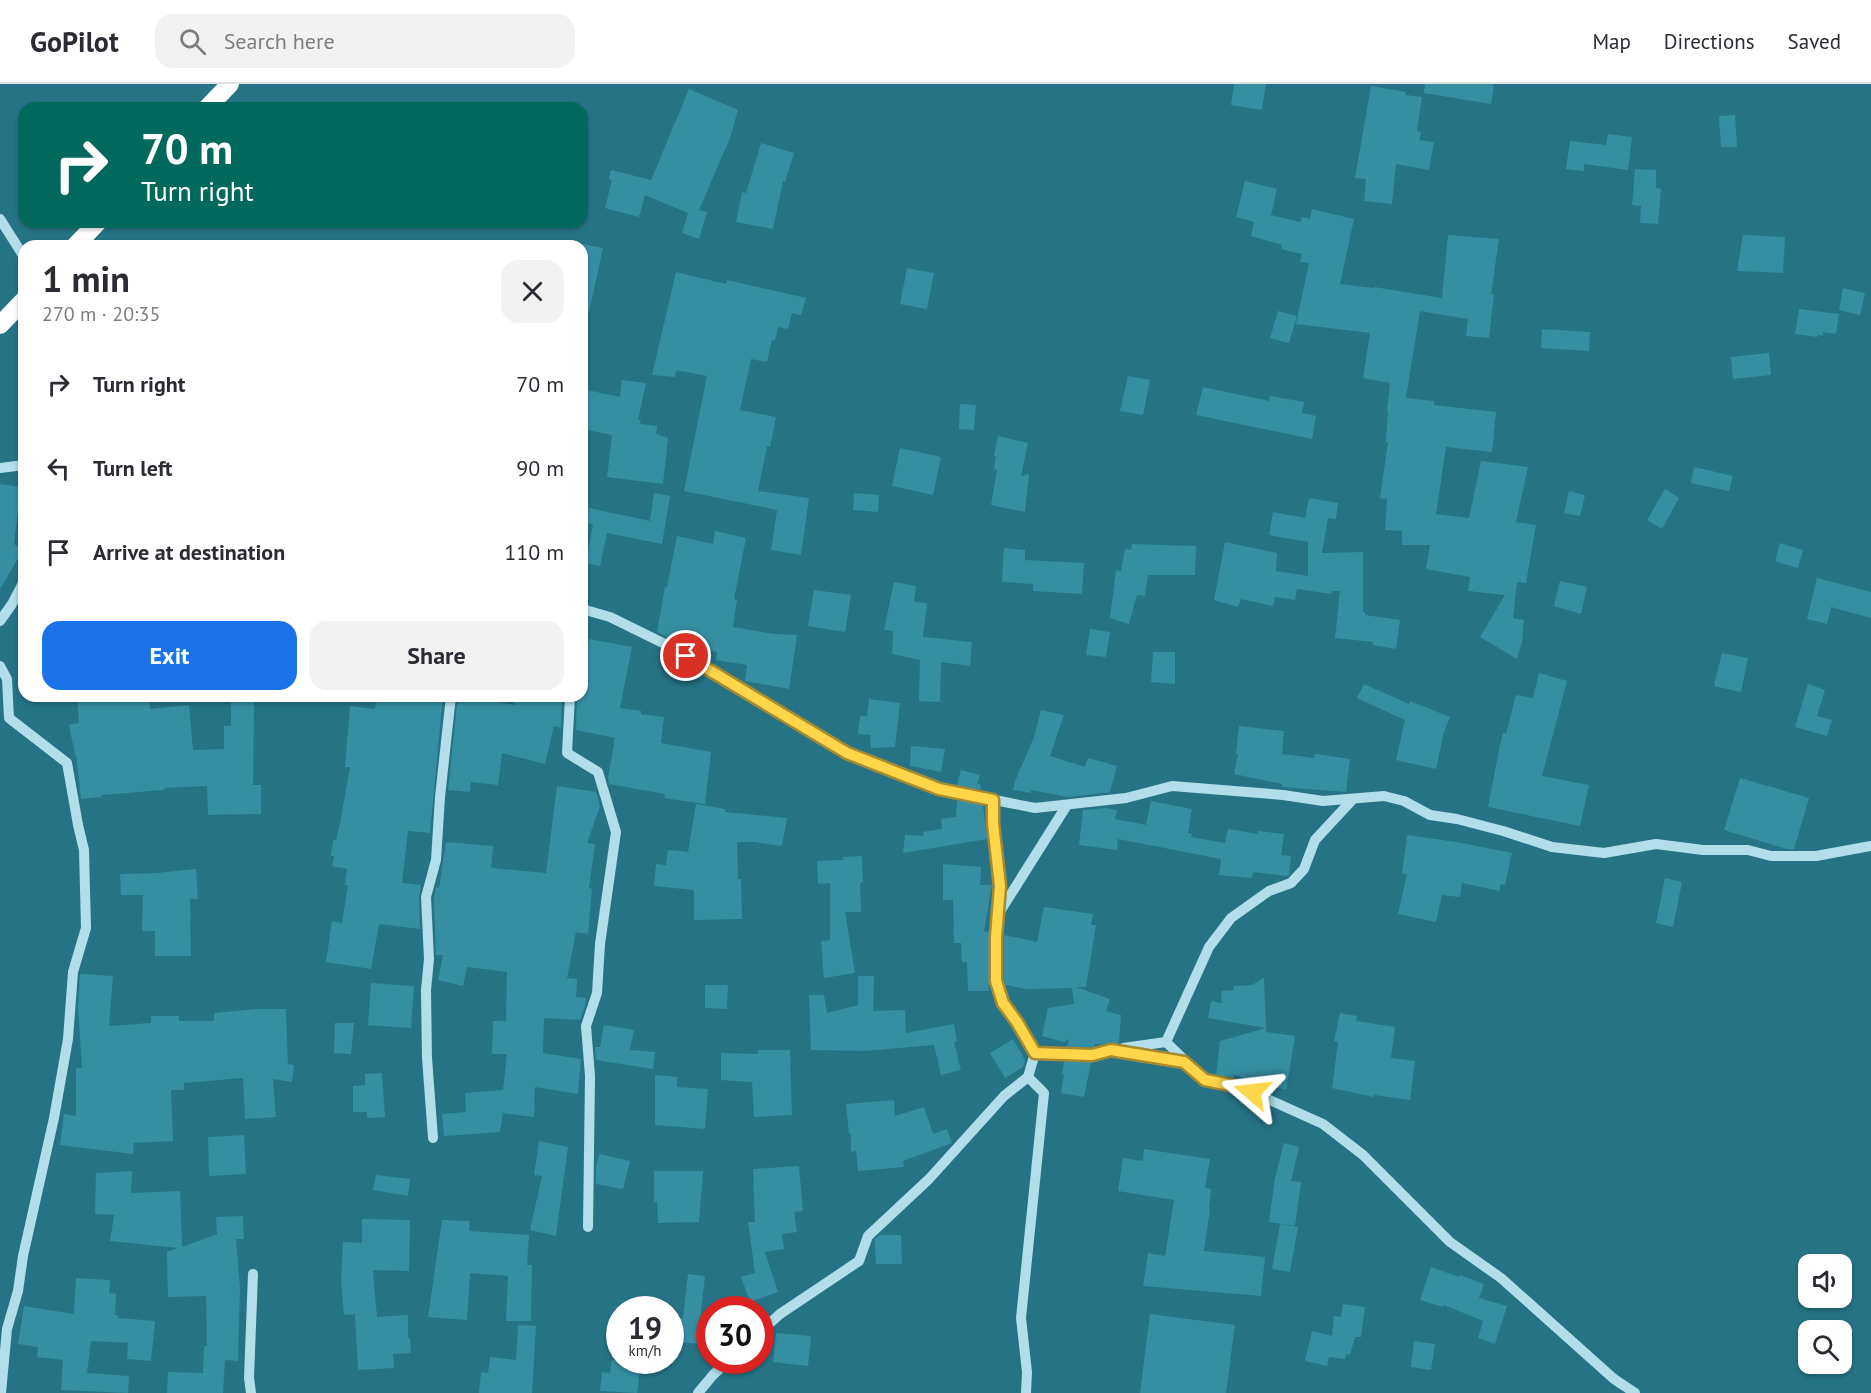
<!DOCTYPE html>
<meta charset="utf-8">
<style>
:root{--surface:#fff;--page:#f2f2f3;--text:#2b2b33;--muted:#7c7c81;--line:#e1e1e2;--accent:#1a73e8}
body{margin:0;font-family:"PT Sans",sans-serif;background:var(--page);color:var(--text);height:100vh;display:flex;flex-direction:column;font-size:22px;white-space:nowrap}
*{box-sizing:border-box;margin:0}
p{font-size:20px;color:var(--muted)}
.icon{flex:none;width:33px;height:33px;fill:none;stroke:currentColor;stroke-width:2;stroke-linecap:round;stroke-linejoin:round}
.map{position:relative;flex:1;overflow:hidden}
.side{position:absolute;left:18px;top:156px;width:570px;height:462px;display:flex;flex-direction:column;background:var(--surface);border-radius:18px;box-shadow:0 2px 4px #0004}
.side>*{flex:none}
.guide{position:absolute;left:18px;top:18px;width:570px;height:126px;border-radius:18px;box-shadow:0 2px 4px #0004;background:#00695c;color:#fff;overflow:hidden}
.controls{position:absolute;left:1798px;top:1170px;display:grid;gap:12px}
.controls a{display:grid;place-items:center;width:54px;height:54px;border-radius:12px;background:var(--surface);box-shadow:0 2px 4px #0004;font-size:30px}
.speed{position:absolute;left:606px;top:1212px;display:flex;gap:12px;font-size:30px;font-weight:700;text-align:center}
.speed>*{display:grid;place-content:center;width:78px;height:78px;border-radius:50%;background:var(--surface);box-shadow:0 2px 4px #0004;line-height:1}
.speed small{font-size:15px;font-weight:400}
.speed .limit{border:9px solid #d22;background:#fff;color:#111}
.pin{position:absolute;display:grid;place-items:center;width:51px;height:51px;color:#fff;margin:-26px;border:3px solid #fff;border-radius:50%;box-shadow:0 2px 6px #0007}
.me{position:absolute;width:66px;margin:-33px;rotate:287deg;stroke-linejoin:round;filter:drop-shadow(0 0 4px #0008)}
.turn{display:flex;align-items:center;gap:21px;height:126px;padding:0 24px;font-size:27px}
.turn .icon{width:78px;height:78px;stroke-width:2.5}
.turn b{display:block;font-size:42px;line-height:51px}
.round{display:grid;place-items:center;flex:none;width:63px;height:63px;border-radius:18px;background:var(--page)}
.overview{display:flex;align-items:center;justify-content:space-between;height:102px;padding:0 24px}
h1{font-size:36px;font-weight:600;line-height:45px}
.action{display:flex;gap:12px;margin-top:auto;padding:12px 24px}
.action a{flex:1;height:69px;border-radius:18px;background:var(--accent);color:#fff;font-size:24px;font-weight:600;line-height:69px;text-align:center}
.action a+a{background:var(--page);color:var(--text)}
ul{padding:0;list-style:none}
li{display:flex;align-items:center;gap:18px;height:84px;padding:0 24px}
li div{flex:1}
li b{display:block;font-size:22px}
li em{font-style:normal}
header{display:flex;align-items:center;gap:36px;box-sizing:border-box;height:84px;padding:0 30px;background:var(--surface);border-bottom:2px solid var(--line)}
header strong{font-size:28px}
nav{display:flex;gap:33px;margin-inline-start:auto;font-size:21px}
.search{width:420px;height:54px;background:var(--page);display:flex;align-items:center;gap:15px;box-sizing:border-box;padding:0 21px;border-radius:18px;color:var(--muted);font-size:22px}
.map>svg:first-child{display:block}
.building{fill:#368ea3}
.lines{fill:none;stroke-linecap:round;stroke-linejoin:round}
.minor{stroke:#b1dee8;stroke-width:10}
.highway{stroke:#fff;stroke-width:18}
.route-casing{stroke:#a68a30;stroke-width:15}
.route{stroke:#ffd54a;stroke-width:10}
</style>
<header>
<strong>GoPilot</strong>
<div class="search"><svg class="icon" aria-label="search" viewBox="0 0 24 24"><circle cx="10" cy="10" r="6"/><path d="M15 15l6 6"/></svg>Search here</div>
<nav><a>Map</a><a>Directions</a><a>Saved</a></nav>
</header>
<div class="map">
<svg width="1871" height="1309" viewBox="0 0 1871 1309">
<rect width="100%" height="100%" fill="#267386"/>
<g class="building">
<polygon points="1234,0 1266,0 1262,26 1231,21"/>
<polygon points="1425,0 1494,0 1491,20 1424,9"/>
<polygon points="1371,2 1406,8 1405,11 1422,13 1417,47 1421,48 1419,56 1434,58 1429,86 1396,80 1392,120 1364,117 1366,95 1355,94"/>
<polygon points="689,5 738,26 730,54 699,126 707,128 699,155 682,149 688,129 645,111 639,133 605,124 612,96 609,95 611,86 651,96"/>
<polygon points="1735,31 1737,63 1721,63 1719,32"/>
<polygon points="1608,50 1632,53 1628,86 1584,80 1584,87 1566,85 1570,57 1606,61"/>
<polygon points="761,59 794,69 785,98 783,97 773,145 736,138 742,108 746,109"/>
<polygon points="1635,85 1656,86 1656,104 1661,105 1658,140 1640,139 1641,122 1632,121"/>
<polygon points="1245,97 1277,105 1271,131 1300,138 1302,133 1310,135 1312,125 1354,135 1340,200 1374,204 1374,203 1442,214 1448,151 1499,155 1491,210 1494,210 1489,254 1466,252 1468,235 1420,227 1406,314 1434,317 1434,321 1496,328 1492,368 1446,363 1436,430 1469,434 1481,377 1528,383 1516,438 1536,441 1526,499 1517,498 1513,534 1524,536 1522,558 1517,575 1480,553 1505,511 1468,507 1470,493 1426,485 1430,461 1402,461 1402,447 1385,446 1387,415 1380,414 1388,358 1386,358 1388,327 1387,327 1390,299 1363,294 1370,249 1296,240 1309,179 1300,178 1302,170 1281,165 1282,161 1251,152 1254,138 1236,133"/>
<polygon points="1743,151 1785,153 1783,189 1737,187"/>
<polygon points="582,160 603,164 589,228 582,227"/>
<polygon points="907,184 934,189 927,225 900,220"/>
<polygon points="676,188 726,200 727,196 806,214 801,231 792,229 788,245 778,243 775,256 772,256 767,278 751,275 740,326 776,333 770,363 767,362 758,407 809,414 801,471 771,466 777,426 684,407 707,292 676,286 675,293 652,291"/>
<polygon points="1843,204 1865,209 1860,231 1839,226"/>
<polygon points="1799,225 1839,230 1836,250 1823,248 1823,252 1818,251 1817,253 1795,250"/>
<polygon points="1278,227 1297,232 1289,259 1270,254"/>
<polygon points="1542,245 1590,248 1589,267 1541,264"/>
<polygon points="1769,269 1771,291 1733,295 1731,273"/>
<polygon points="1128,292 1150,296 1143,331 1120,327"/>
<polygon points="622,296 646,299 638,336 641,336 640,340 657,342 656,350 668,354 663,400 607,393 612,351 582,345 582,305 620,313"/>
<polygon points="1203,303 1269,317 1270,312 1304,318 1302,329 1316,332 1312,355 1196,331"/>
<polygon points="960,320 976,321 974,346 959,345"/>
<polygon points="998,352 1028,359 1021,392 1029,390 1025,428 991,421 997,386 994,385 996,372 994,372"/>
<polygon points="900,364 941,373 933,411 892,402"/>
<polygon points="1694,383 1733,392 1729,407 1691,399"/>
<polygon points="0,400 21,403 14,460 23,466 0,505"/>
<polygon points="1665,405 1679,414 1662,445 1647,436"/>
<polygon points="1569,407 1585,411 1580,432 1564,429"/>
<polygon points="654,409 670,412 662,460 607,449 600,482 586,479 593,440 586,439 589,424 650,437"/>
<polygon points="854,409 879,411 878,428 853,426"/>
<polygon points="1309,414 1338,419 1336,435 1328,434 1322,469 1363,468 1363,528 1365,528 1365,531 1400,536 1396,565 1373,561 1373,558 1335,554 1340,507 1332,507 1331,510 1297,505 1295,516 1275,513 1273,522 1241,515 1238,523 1214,516 1225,458 1277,469 1276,487 1308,492 1308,458 1269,451 1273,428 1305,434"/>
<polygon points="715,447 746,454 734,515 737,516 733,543 774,550 797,551 789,605 745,597 747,581 716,576 717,568 692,564 693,560 673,556 657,548 665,503 667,503 677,452 713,460"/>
<polygon points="1780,459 1803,466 1798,484 1775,477"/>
<polygon points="1132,460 1196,462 1195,491 1148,491 1145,512 1137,511 1129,540 1110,534 1116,486 1121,487 1125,465 1131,466"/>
<polygon points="1004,464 1025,466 1025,476 1084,479 1082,510 1033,507 1033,500 1002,498"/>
<polygon points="1817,494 1871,508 1871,534 1831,523 1827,540 1807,535"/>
<polygon points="1560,497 1587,503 1581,530 1554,522"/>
<polygon points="894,498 916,502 914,518 927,519 923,553 972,558 970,582 941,578 940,618 919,617 920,576 892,570 893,547 884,546"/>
<polygon points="814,506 851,511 845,548 808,542"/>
<polygon points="1090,545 1110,548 1106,573 1086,571"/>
<polygon points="589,555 632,563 620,624 641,627 641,630 664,633 661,659 711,668 705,720 664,714 665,710 609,700 608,694 615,654 576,646 577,612 582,612 582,591"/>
<polygon points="1153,568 1175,568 1175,600 1151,598"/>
<polygon points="1722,569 1748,574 1741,608 1714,602"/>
<polygon points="1539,589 1567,597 1542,692 1589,701 1580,742 1488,723 1500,661 1503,649 1506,650 1516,611 1533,614"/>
<polygon points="1364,600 1409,620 1410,617 1450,633 1444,648 1436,685 1396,676 1405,636 1357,614"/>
<polygon points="1808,600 1825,606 1817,632 1832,636 1827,652 1795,643"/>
<polygon points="77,612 149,612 150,625 189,621 193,666 224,665 224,642 231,642 231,617 254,617 253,701 261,701 261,730 208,731 207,702 164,704 164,706 102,711 102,713 81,715 76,670 75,671 69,641 79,639"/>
<polygon points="377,612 443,612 430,749 408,747 402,799 421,801 419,813 420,845 379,840 371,885 326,878 332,837 342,839 348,801 345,801 347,785 332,782 334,772 331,772 333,756 336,756 340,739 350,683 345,683 350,622 375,625"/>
<polygon points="458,612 469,612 514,621 516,612 562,612 561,644 554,642 545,680 502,669 498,701 471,698 470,708 448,706"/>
<polygon points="869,615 900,619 895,663 871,664 870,651 858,650 860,632 867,632"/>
<polygon points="1041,626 1064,631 1050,672 1085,683 1088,674 1117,682 1110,708 1068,713 1031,706 1031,709 1013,706 1015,697 1034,653"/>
<polygon points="1239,642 1284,647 1282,670 1314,674 1315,670 1350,675 1346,708 1282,703 1282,700 1234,690 1238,670 1236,670"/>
<polygon points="911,662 945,665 941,688 910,682"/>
<polygon points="961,686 980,691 977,700 980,700 981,706 957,701"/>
<polygon points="1740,694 1809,714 1794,765 1787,765 1724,746"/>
<polygon points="557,702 596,708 600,722 587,759 595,760 589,804 592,805 588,850 576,848 567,894 577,895 576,913 586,914 585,922 580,936 544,934 543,969 581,975 578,1010 535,1003 534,1033 503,1029 500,1048 444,1052 442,1030 466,1028 465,1009 503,1006 507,970 492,970 493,937 506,937 507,888 467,883 463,902 438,896 443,871 436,871 434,814 436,803 439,804 446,758 493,762 491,784 546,789"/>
<polygon points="957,716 983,721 987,755 903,769 905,751 924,752 923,748 942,745 941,735 956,733"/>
<polygon points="1151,717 1192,725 1188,749 1192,750 1191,753 1225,759 1228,745 1258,750 1258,747 1284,750 1281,771 1291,772 1289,790 1287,792 1253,788 1252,794 1219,791 1221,775 1118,755 1117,766 1079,761 1083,726 1106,724 1117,726 1115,735 1146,741"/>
<polygon points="696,720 725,725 725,728 787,734 782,762 754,758 737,758 738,795 741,795 742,835 694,836 694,806 654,802 656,780 666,781 668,766 688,768"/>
<polygon points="1407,751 1456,758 1512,769 1505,801 1501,800 1499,807 1462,799 1460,813 1442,811 1436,838 1398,830 1407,790 1402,790"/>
<polygon points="862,772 863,798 860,799 861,828 845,828 855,889 824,894 821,857 830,856 830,799 818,800 817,777 843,776 843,773"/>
<polygon points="943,780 981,783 980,801 992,801 984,847 989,848 989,907 968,907 967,878 962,878 961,859 954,859 953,816 943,816"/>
<polygon points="196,785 198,815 190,815 191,872 155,872 155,847 142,847 143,811 121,811 120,790 157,789"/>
<polygon points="1665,794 1682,798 1673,843 1656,839"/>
<polygon points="1044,823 1093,830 1091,841 1096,841 1086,903 1076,903 1110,915 1106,927 1121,931 1119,958 1117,959 1095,960 1094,963 1067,963 1069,955 1064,958 1042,952 1048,924 1074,920 1072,904 1026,905 1005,901 1004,896 1004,851 1037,858"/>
<polygon points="80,890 113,892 109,942 151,939 151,932 179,932 179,937 214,937 214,929 257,925 286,925 288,980 294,981 292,998 273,995 276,1033 245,1035 243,994 184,999 184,1006 171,1006 173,1057 134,1059 133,1070 60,1061 64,1030 76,1032 76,984 82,984 78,923"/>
<polygon points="858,892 874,892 873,927 905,926 906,949 954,940 957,957 954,958 961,986 941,991 934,961 864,967 811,966 809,911 824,911 827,929 858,921"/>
<polygon points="1264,894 1266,944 1208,934 1211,917 1222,919 1221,907 1234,906 1233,902 1252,901"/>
<polygon points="371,899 414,902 411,944 368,941"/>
<polygon points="705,901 728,901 727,925 705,924"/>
<polygon points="1340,929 1357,932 1356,937 1395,943 1391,974 1415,977 1410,1016 1374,1011 1374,1013 1332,1004 1338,958 1334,957"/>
<polygon points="335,939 354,939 351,970 334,969"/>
<polygon points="604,941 634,946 630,966 655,968 653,985 596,976 595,963 600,963"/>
<polygon points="1266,944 1266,948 1295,952 1286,1006 1234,991 1234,994 1216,991 1220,957"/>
<polygon points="1013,955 1025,976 1023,983 1005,994 990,969"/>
<polygon points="758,966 790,966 792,1031 754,1033 752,998 721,996 721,969 758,970"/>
<polygon points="1064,978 1091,978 1084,1013 1061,1009 1064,990 1062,990"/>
<polygon points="382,989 385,1033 367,1034 367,1028 353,1028 353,1002 365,1001 365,990"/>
<polygon points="655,991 677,993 677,1003 708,1005 705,1045 655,1041"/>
<polygon points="894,1016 895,1032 924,1023 933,1050 947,1045 952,1059 903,1077 904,1083 858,1087 856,1067 851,1068 851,1050 849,1050 846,1020"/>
<polygon points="244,1051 246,1090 209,1092 208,1053"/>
<polygon points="539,1057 568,1063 556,1152 530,1146 542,1092 534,1091"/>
<polygon points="1284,1059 1299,1063 1291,1097 1301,1098 1295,1142 1269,1138 1275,1094"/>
<polygon points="1144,1065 1210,1075 1205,1104 1211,1105 1209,1125 1210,1125 1204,1167 1265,1173 1261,1212 1143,1202 1148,1169 1165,1172 1174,1116 1118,1107 1123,1074 1143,1077"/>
<polygon points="599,1070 630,1077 623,1105 596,1100 596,1083"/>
<polygon points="799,1082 803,1127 794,1128 797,1148 782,1150 784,1165 765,1168 778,1208 750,1218 741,1193 755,1189 748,1138 755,1138 753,1085"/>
<polygon points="132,1087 131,1109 180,1107 182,1163 217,1150 216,1133 243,1132 244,1155 236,1155 240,1204 238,1277 225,1276 223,1309 167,1309 168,1288 203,1289 204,1262 207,1262 206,1212 168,1213 167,1168 178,1164 110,1157 114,1131 95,1130 96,1089"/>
<polygon points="654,1087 703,1087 699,1138 658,1139 657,1118 654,1118"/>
<polygon points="376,1091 410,1095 408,1112 373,1106"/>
<polygon points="362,1135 410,1136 409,1187 373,1186 377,1233 408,1231 408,1254 410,1254 411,1269 393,1270 394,1284 358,1286 355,1230 344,1231 341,1195 343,1158 362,1159"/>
<polygon points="442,1136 470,1137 469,1147 529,1151 527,1181 532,1181 531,1237 506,1237 508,1192 470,1189 467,1236 428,1233"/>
<polygon points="1280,1140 1298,1143 1290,1188 1272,1185"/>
<polygon points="880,1151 901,1151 902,1180 876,1180 875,1155"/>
<polygon points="1431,1183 1459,1193 1460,1191 1484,1200 1479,1214 1507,1222 1495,1260 1478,1254 1483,1237 1444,1221 1443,1223 1420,1216"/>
<polygon points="688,1190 705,1192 700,1236 704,1236 701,1260 670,1257 670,1233 683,1234"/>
<polygon points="76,1194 110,1196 109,1209 116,1210 115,1231 118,1231 118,1234 155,1237 151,1277 127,1275 128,1259 91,1257 87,1289 129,1292 128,1309 61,1306 63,1276 37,1273 38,1263 18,1260 24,1222 74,1230"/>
<polygon points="1343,1220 1365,1223 1361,1253 1355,1253 1350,1271 1346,1270 1345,1275 1329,1273 1327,1282 1305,1277 1312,1247 1332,1252 1334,1232 1341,1233"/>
<polygon points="1150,1230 1235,1241 1226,1309 1140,1309"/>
<polygon points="518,1241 536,1242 532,1309 479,1309 481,1288 488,1289 490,1273 516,1276"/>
<polygon points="776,1249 811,1252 808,1282 773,1278"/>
<polygon points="1414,1257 1435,1260 1431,1286 1411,1283"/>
<polygon points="612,1276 641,1276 637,1309 600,1307 602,1288 610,1289"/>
</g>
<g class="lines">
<g class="minor">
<polyline points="0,135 24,173"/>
<polyline points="0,384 24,381"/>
<polyline points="582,525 610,533 671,563 716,588 812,649 847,669 939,705 1035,724 1126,714 1172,702 1283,711 1323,717 1384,712 1404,717 1430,731 1457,735 1503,747 1552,763 1604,769 1656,760 1703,766 1748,766 1771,772 1816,772 1871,762"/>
<polyline points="0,537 12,520 24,497"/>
<polyline points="0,582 7,595 9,634 67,679 78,741 84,766 86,844 73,888 68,955 54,1034 23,1172 18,1207 7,1245 1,1309"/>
<polyline points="570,612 567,669 598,688 616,748 600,860 597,909 586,942 590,992 588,1143"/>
<polyline points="1353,715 1315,756 1304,785 1291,799 1269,807 1231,834 1209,863 1166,958 1205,996 1230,1001 1252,1008 1323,1040 1363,1071 1450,1158 1501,1194 1614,1295 1635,1309"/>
<polyline points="999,829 1067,721"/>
<polyline points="1123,964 1166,958"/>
<polyline points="1035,969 1092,971 1111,966 1184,978"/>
<polyline points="433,1054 427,974 426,906 429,875 426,813 436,776 440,713 451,612"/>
<polyline points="760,1248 780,1230 859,1177 868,1152 929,1095 1004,1012 1028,993 1035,969 1017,938 1003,919 996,897 996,853 1000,802 993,739 993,716"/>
<polyline points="251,1309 249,1294 253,1190"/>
<polyline points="698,1309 713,1291 729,1276"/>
<polyline points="1026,1309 1027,1288 1021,1234 1044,1009 1028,993"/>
</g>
<g class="highway">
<polyline points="207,24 230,0"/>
<polyline points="75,162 98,138"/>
<polyline points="0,241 24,216"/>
</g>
</g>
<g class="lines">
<g class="route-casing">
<polyline id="route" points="686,572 847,669 939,705 993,716 993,739 1000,802 996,853 996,897 1003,919 1017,938 1035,969 1092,971 1111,966 1184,978 1205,996 1230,1001 1252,1008"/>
</g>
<use href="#route" class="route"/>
</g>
</svg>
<div class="controls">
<a><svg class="icon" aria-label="sound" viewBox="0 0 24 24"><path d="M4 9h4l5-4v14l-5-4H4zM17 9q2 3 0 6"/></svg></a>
<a><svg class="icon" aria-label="search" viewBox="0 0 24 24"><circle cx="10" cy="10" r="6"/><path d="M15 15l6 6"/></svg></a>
</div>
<div class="speed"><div>19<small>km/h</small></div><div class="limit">30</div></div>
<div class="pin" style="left:686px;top:572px;background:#d93025"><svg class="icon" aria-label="arrive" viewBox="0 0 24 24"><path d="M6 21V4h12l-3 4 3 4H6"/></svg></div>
<svg class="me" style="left:1252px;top:1008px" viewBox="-20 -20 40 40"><path d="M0-17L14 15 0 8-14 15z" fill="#ffd54a" stroke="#fff" stroke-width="4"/></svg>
<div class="guide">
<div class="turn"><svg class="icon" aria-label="right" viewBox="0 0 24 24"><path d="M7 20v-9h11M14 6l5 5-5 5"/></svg><div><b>70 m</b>Turn right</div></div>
</div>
<section class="side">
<div class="overview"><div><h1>1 min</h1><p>270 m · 20:35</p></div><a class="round"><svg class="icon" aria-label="close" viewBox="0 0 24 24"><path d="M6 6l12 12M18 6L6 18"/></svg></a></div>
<ul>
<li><svg class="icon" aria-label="right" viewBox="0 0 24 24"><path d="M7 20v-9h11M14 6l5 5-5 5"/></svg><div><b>Turn right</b></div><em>70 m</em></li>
<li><svg class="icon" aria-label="left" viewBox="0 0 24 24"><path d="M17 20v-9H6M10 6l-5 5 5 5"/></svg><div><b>Turn left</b></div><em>90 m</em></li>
<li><svg class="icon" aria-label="arrive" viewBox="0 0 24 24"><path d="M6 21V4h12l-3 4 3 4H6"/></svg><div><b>Arrive at destination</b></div><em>110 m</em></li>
</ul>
<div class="action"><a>Exit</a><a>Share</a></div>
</section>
</div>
